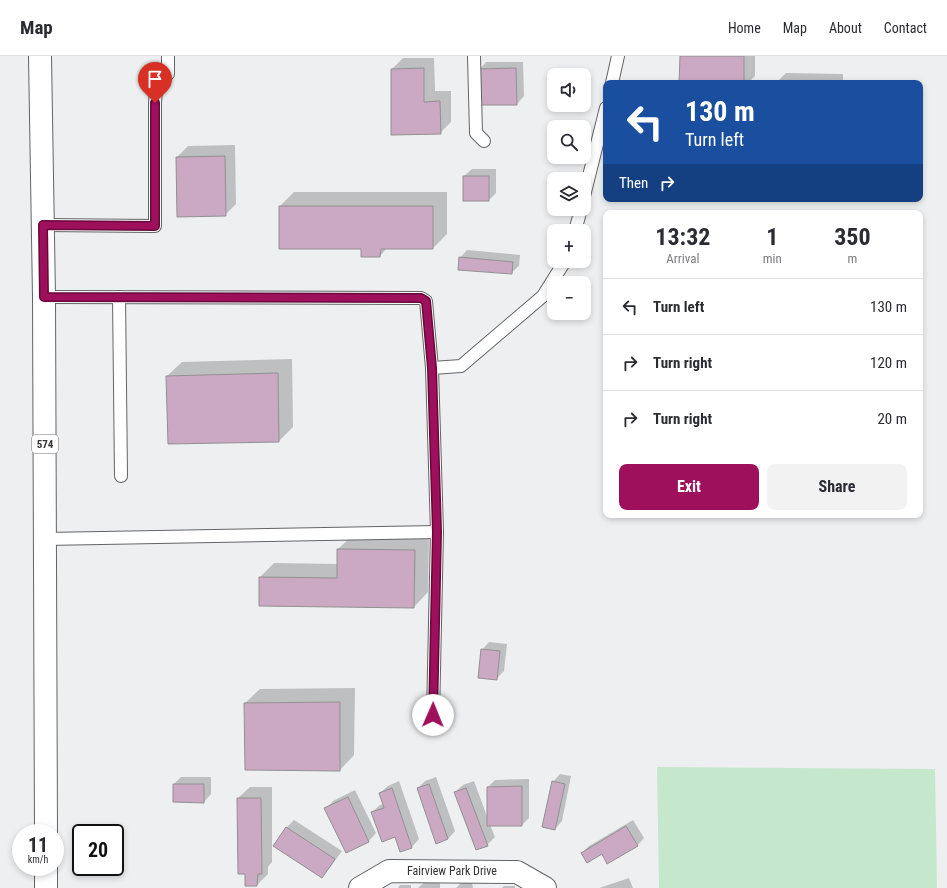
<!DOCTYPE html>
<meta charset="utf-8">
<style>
:root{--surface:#fff;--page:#f2f2f3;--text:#2b2b33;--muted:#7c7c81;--line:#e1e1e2;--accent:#9e105b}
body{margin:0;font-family:"Roboto Condensed",sans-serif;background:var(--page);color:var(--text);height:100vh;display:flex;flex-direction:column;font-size:15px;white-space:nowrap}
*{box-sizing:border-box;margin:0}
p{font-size:13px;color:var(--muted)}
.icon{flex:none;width:22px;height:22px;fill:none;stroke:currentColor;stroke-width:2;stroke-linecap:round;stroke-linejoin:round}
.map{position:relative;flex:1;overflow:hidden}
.panel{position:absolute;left:603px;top:154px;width:320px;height:308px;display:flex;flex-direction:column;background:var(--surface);border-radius:8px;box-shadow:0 2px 6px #0003}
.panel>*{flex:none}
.banner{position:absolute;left:603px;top:24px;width:320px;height:122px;border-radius:8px;box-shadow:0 2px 6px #0003;background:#1a4fa0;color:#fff;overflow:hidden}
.buttons{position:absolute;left:547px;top:12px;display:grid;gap:8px}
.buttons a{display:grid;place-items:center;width:44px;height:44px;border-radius:8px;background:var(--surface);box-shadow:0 2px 6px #0003;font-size:20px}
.speed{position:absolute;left:12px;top:768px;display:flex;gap:8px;font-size:20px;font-weight:700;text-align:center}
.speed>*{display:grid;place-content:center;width:52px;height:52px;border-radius:50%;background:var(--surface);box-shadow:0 2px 6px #0003;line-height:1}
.speed small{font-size:10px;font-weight:400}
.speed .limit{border:2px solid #111;border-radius:6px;background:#fff;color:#111}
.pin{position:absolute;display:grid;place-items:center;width:34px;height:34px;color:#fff;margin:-41px -17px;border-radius:50% 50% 50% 0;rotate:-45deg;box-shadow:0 0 4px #0007}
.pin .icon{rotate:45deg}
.me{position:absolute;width:44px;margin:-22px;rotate:1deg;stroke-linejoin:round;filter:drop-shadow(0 0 3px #0008)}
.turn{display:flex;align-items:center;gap:14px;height:84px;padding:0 16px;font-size:18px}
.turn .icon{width:52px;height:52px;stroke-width:2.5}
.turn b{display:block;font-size:28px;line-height:34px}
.then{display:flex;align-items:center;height:38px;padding:0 16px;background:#0003;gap:8px;font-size:15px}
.eta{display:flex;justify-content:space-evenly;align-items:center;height:68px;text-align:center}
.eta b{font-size:24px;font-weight:700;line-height:28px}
.action{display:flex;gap:8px;margin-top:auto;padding:8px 16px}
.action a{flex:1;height:46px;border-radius:8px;background:var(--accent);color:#fff;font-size:16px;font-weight:700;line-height:46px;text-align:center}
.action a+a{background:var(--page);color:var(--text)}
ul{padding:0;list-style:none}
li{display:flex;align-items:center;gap:12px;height:56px;padding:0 16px;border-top:1px solid var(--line)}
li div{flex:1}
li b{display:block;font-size:15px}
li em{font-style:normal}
header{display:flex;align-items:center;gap:24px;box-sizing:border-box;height:56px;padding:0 20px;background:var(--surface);border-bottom:1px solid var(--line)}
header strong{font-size:19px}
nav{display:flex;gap:22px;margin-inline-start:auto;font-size:14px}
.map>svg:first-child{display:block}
.green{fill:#c5e8cd}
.shadow{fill:#0003}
.building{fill:#cba9c3;stroke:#929091}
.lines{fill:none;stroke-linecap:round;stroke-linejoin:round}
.lane-casing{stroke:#636466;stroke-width:14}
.street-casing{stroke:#636466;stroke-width:24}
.primary-casing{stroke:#636466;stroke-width:24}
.lane{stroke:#fff;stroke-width:12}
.street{stroke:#fff;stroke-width:22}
.primary{stroke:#fff;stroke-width:22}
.route-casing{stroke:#670a3b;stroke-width:10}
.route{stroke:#9e105b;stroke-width:7}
.labels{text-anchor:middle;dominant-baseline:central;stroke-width:3;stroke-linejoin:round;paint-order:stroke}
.shield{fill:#fff;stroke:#717172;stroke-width:1}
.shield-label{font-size:11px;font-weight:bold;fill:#343435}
.street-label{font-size:12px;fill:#343435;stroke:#fff}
</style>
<header>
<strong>Map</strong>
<nav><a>Home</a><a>Map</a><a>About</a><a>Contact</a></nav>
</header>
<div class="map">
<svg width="947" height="832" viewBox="0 0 947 832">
<rect width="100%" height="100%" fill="#eeeff1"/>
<polygon class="green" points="657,711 935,713 937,832 659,832"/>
<g class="shadow">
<polygon points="681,0 755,0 755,20 748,27 680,27"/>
<polygon points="403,2 434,2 435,35 451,35 451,66 440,77 392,13"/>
<polygon points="486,6 523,6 524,40 517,48 479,14"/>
<polygon points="786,17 843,18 843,27 776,27"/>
<polygon points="235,89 236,148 225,159 178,160 177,101 188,90"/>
<polygon points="472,113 496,113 496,137 489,144 464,120"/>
<polygon points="294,136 447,136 447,178 433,192 387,192 380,200 280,150"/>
<polygon points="467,194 520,199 519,210 511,217 460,202"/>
<polygon points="292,303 293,371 279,385 167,320 182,306"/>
<polygon points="353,479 429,480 428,536 414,551 260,521 274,507 338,508 338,493"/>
<polygon points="489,586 507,588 504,615 496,623 482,594"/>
<polygon points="355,632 354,699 340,714 245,647 260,633"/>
<polygon points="560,718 571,720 562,765 555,773 553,726"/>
<polygon points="181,721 211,721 211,738 204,746 174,728"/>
<polygon points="436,721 455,775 448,783 418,732 425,725"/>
<polygon points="529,723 529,762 522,769 490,769 495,781 487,789 455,736 463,729 474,725 488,763 488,731 495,724"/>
<polygon points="399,725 419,783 412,791 400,795 395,780 372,756 380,749 384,748 380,737 388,730"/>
<polygon points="250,731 272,731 272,806 268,811 268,818 257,829 246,817 238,742"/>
<polygon points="355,734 376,777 369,785 346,795 326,753 333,745"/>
<polygon points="294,764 342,795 329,813 322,820 275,790 287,771"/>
<polygon points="633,764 644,782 637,790 602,797 582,797 589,790"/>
<polygon points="629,822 633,832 599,832"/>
<polygon points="426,825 440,825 440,832 418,832"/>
<polygon points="462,826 472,826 473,832 456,832"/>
<polygon points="400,829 411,829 411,832 398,832"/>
<polygon points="504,830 515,830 515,832 502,832"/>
</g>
<g class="building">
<polygon points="680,0 744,0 744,27 679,27"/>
<polygon points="424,12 424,46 440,45 441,78 391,79 391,13"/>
<polygon points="516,12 517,49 479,49 478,13"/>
<polygon points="225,100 226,160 177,161 176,101"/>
<rect x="463" y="120" width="26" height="25"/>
<polygon points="279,150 433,150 433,193 381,193 380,201 361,201 361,193 279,193"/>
<polygon points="459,201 513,206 512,218 458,214"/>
<polygon points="278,317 279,386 168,388 166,320"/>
<polygon points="337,493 415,494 414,552 259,550 259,521 337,522"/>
<polygon points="481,593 500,595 497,624 478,622"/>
<polygon points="340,646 340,715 245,714 244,647"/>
<polygon points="552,725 565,728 555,774 542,771"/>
<polygon points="173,728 204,728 204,747 173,746"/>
<polygon points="429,728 448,783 436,788 417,732"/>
<polygon points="522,730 522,770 487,770 487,731"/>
<polygon points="392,732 412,792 400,796 395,781 382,786 371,756 384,752 379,737"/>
<polygon points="466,732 488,790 476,794 454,736"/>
<polygon points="348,741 369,786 346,797 324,752"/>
<polygon points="237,742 261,742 262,818 258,818 257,830 245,830 245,818 238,818"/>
<polygon points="626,770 638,790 607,808 602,798 587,807 581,797"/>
<polygon points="286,771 335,803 322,822 273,790"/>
</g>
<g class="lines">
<g class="lane-casing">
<g id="lane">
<polyline points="474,0 476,77 484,85"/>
<polyline points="612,27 618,0"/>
<polyline points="584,140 606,52"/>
<path d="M43 169 155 170V47C156 32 156 27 168 18V0"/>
<polyline points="575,175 581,153"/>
<polyline points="44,241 421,242 426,245 432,312"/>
<polyline points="119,241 121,420"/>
<polyline points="45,483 437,476"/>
<polyline points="433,659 437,476 432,312 461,310 543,240 565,205"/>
</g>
</g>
<g class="street-casing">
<polyline id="street" points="360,832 389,815 517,816 545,832"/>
</g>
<g class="primary-casing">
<g id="primary">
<polyline points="40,0 44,241 46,777"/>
<polyline points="46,811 46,832"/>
</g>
</g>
<use href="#lane" class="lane"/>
<use href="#street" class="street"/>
<use href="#primary" class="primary"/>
</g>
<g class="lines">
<g class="route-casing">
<polyline id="route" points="155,47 155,170 43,169 44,241 421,242 426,245 432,312 437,476 433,659"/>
</g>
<use href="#route" class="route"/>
</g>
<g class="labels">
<rect class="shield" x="32" y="379" width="26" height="18" rx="3"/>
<g class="shield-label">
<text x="45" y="388">574</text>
</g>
<g class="street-label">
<text x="452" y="815">Fairview Park Drive</text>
</g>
</g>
</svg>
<div class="buttons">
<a><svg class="icon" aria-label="sound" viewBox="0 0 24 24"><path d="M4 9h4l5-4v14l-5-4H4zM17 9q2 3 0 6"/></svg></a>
<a><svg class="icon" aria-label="search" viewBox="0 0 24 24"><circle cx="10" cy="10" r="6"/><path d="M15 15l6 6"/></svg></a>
<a><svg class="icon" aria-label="layers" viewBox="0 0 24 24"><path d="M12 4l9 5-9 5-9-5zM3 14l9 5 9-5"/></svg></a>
<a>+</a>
<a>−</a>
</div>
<div class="speed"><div>11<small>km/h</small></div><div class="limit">20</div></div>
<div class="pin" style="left:155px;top:47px;background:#d93025"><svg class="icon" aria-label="arrive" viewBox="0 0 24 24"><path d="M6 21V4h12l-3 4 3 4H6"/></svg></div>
<svg class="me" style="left:433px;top:659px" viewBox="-20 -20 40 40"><circle r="19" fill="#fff"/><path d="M0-13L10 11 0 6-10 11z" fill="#9e105b"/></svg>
<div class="banner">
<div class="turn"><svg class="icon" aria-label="left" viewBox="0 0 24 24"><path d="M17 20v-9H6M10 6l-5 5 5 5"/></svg><div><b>130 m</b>Turn left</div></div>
<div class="then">Then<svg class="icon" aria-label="right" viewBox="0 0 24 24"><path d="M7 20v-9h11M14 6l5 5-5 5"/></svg></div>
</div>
<section class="panel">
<div class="eta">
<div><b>13:32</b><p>Arrival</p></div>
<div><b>1</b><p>min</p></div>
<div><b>350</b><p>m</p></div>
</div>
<ul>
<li><svg class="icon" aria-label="left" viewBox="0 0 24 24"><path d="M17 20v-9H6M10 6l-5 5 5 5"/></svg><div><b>Turn left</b></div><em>130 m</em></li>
<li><svg class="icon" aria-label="right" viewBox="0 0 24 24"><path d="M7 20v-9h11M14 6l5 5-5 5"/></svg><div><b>Turn right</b></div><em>120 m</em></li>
<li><svg class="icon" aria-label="right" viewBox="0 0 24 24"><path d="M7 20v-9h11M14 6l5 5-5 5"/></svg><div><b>Turn right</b></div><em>20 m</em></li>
</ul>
<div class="action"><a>Exit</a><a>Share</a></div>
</section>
</div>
